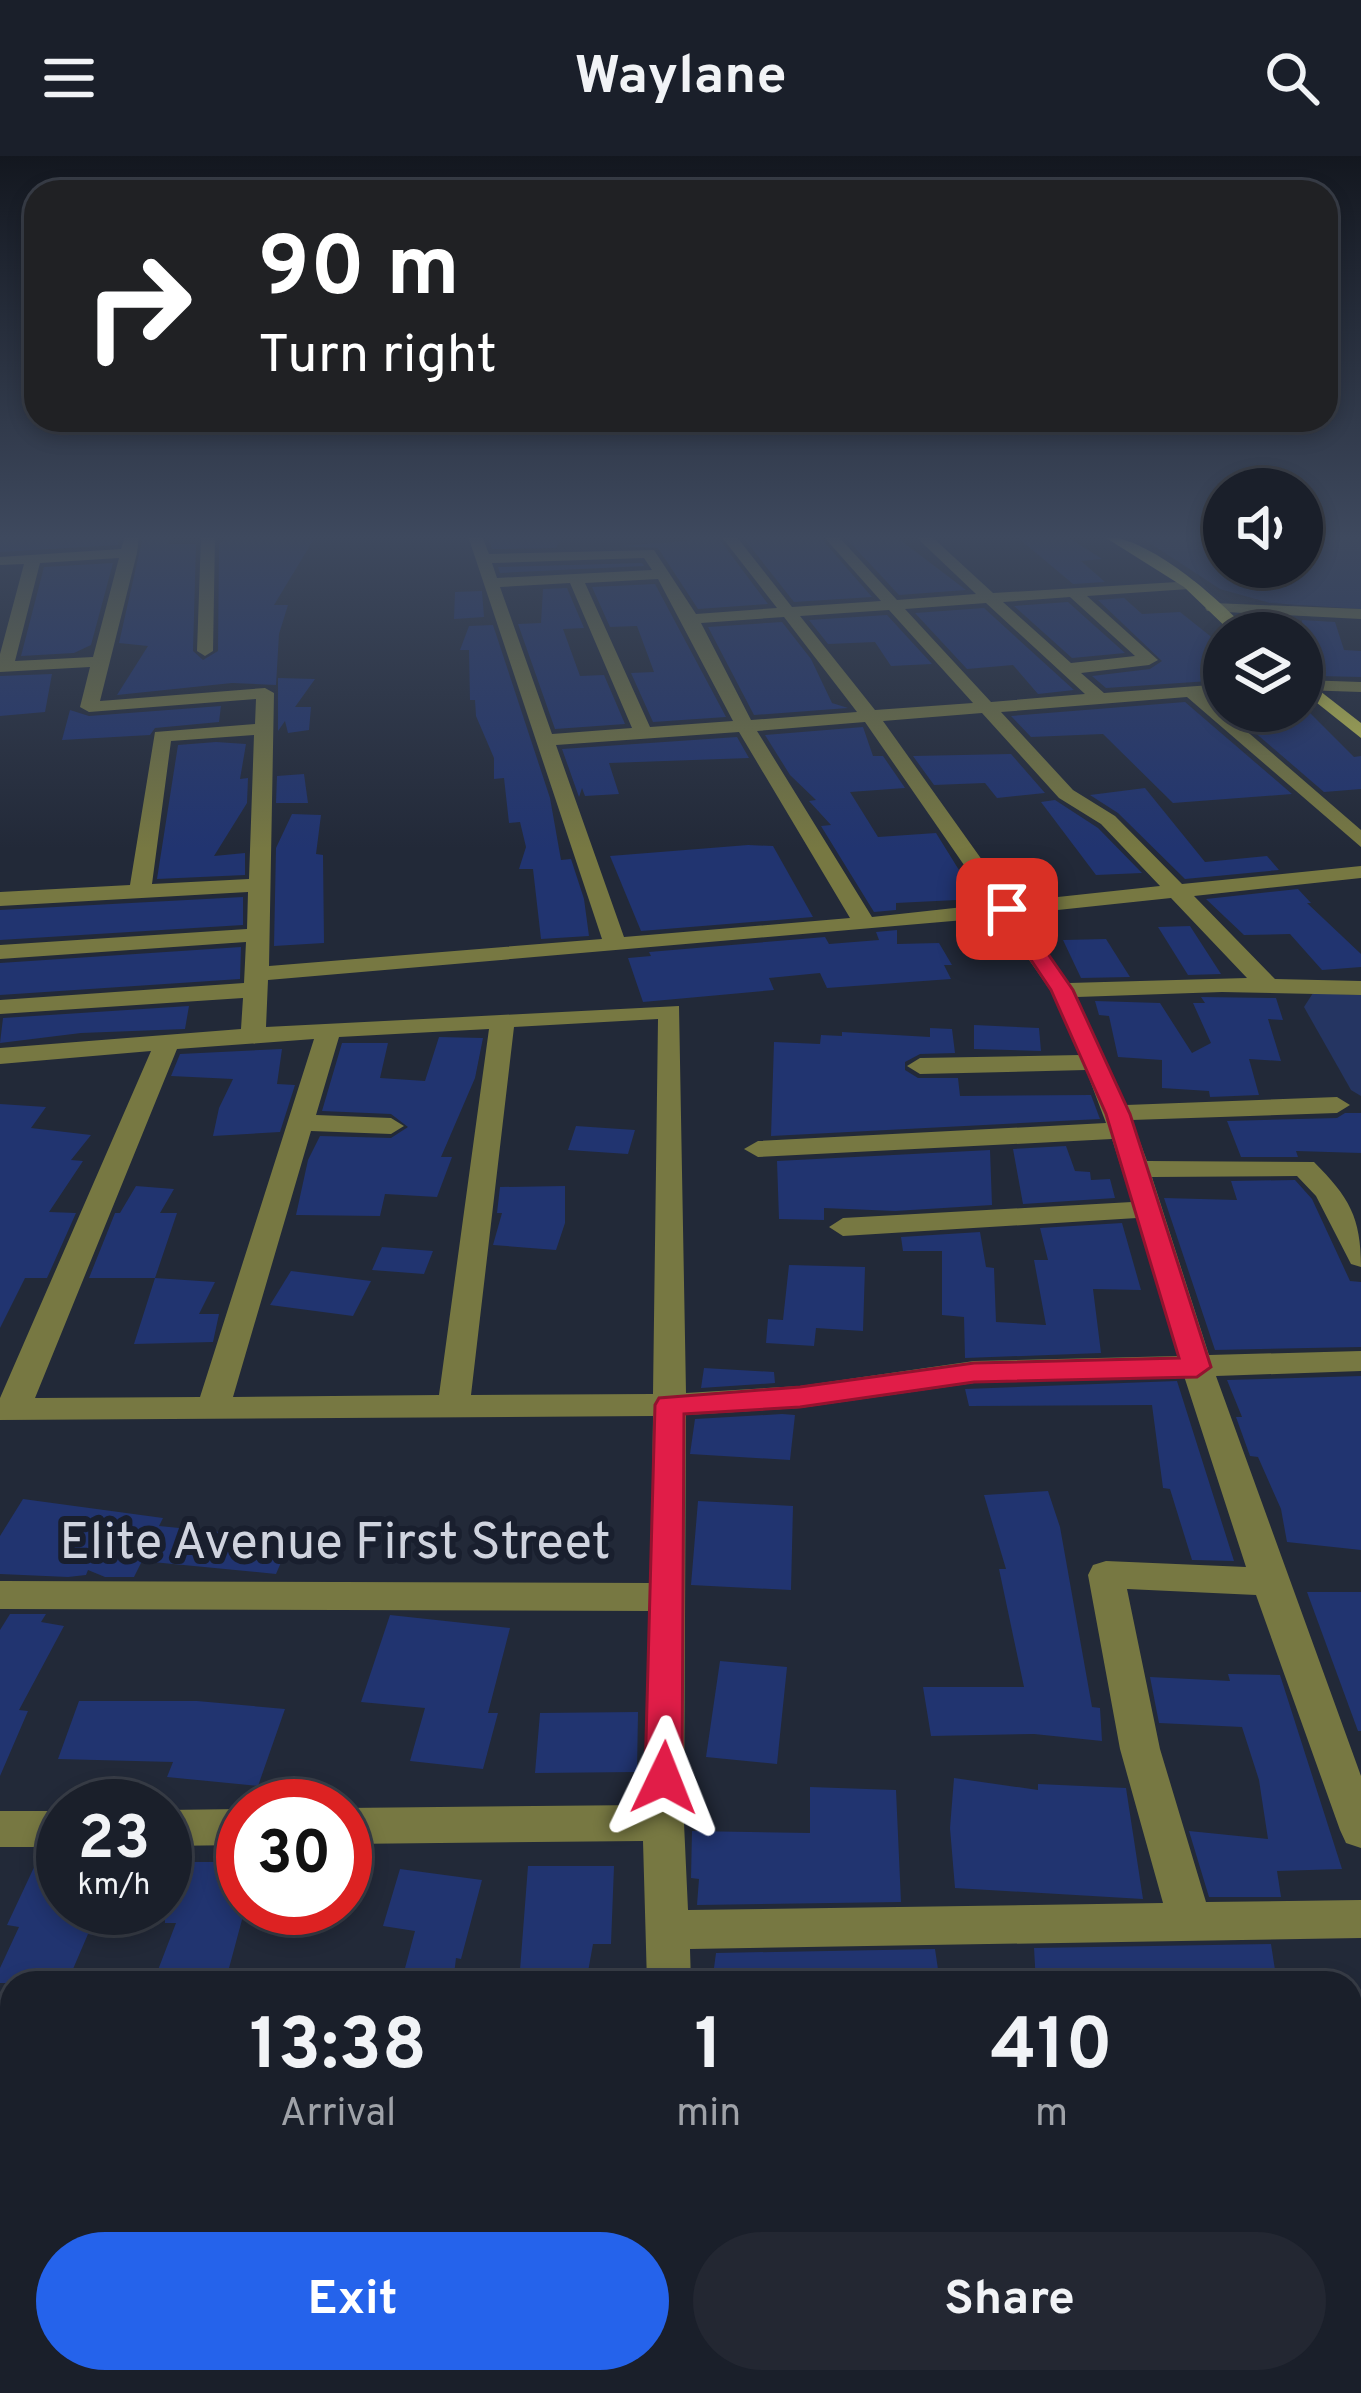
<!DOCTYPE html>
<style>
:root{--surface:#1a1f2a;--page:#232732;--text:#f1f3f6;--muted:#9fa2a8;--line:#383d47;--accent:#2563eb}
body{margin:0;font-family:Overpass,sans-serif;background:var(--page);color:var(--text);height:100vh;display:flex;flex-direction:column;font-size:45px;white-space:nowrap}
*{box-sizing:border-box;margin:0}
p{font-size:39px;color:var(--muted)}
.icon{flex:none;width:66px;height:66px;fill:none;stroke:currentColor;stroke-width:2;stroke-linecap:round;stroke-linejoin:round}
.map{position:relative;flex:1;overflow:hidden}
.details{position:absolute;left:0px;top:1815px;width:1362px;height:423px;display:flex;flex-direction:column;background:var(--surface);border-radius:36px 36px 0 0;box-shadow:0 6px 18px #0003,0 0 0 3px var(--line)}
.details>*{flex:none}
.hud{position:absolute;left:24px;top:24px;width:1314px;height:252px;border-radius:36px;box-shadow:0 6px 18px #0003,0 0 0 3px var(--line);background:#202124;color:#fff;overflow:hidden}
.tools{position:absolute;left:1203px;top:312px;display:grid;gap:24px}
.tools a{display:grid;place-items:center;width:120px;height:120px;border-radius:50%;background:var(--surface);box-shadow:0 6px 18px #0003,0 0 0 3px var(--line);font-size:60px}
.speed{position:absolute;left:36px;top:1623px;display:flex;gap:24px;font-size:60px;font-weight:700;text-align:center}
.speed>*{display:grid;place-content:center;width:156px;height:156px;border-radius:50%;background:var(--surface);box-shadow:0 6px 18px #0003,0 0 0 3px var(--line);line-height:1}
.speed small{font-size:30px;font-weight:400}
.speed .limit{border:18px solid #d22;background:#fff;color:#111}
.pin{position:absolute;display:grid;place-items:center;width:102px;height:102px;color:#fff;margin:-51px;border-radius:24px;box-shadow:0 6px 18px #0006}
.me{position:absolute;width:132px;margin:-66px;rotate:2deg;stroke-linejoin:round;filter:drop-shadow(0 0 9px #0008)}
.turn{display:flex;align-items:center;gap:42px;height:252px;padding:0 36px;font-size:54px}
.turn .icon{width:156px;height:156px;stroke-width:2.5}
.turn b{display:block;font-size:84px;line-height:102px}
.eta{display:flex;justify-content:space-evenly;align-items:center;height:204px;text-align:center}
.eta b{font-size:72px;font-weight:700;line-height:84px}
.cta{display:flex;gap:24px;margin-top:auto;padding:24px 36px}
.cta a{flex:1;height:138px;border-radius:72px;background:var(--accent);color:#fff;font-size:48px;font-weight:700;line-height:138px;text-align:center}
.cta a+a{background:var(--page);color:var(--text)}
header{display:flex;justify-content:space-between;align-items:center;height:156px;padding:0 36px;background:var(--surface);font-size:54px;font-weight:700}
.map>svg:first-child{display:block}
.green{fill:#253562}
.building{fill:#213470}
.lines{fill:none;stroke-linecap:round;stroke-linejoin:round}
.minor{fill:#777842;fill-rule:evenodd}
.major{fill:#c5c64e;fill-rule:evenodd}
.route{fill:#e11d48;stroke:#92132f;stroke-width:3}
.labels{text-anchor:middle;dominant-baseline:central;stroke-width:12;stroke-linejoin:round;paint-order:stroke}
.near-street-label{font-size:51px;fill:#cfd3de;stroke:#191f2e}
</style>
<header><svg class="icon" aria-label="menu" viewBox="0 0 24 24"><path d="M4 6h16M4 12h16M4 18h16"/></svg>Waylane<svg class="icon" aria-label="search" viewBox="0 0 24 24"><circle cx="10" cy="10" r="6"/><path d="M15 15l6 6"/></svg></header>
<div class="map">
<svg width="1361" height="2237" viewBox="0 0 1361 2237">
<rect width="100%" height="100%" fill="#222938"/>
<g class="green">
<polygon points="1139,380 1224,380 1224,411 1302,411 1302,380 1361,380 1361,453 1270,447 1220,433"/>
<polygon points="1313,837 1361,839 1361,940 1351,934 1304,851"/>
</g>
<g class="building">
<polygon points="0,380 120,380 118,389 0,396"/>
<polygon points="143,380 173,380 168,388 196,388 193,495 203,504 218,495 219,388 229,380 314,383 274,449 288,449 279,478 276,529 232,527 117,539 148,490 119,487"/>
<polygon points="530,380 563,380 556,392 492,393 488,382"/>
<polygon points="685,380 717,380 768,448 698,453 658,392 619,390 687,385"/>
<polygon points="742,380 819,380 872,441 794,446"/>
<polygon points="844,380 895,380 966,434 899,439"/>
<polygon points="1016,380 1066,380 1102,403 1081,405 1105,426 1073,428"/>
<polygon points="113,407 91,489 74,497 21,500 44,411"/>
<polygon points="642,407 644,410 500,417 498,411"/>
<polygon points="655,428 726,561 653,566 631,517 654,516 637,470 610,471 592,431"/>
<polygon points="567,432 584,472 563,473 580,520 604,519 625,568 555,573 518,468 541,467 543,433"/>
<polygon points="482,435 484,461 454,463 455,436"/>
<polygon points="1124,442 1142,458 1180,456 1224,491 1224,524 1106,532 1092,520 1150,513 1162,505 1098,444"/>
<polygon points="1068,446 1125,497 1072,502 1014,450"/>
<polygon points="984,452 1074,534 1038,538 1013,509 967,513 915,457"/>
<polygon points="887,459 932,508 891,510 875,486 828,488 809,464"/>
<polygon points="1302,464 1335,466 1344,494 1361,495 1361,521 1319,520 1302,495"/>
<polygon points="782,466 811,503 832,547 848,552 754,559 708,471"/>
<polygon points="493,469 550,642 561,704 571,703 584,743 589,780 541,783 533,713 519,713 526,691 520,666 509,667 504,622 494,623 494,602 476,560 475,544 470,544 469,494 460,494 469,470"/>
<polygon points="52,518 45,556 0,560 0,520"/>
<polygon points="278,522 315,523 295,551 311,551 309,574 288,577 285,565 278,575"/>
<polygon points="1185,546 1292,638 1173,647 1103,578 1031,581 1011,560"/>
<polygon points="221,550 219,566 155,572 150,579 62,584 70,554 89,560"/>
<polygon points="1230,555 1308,555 1354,601 1361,600 1361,633 1324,636"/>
<polygon points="863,571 873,600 883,600 905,632 850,636 878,681 936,677 977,743 896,747 896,754 874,756 821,670 831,669 809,645 816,644 790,619 765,579"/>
<polygon points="737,581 749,602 609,607 619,638 585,640 582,632 579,641 562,593"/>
<polygon points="216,586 246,588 240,623 248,622 247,647 214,700 245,697 245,719 157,723 178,589"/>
<polygon points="1011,598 1045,637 997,642 985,627 934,629 913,600"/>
<polygon points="304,618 308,647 276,647 277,620"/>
<polygon points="1145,632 1205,706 1267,700 1279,714 1185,723 1118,657 1090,639"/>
<polygon points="1055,644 1098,672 1142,717 1096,719 1041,646"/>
<polygon points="292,658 321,659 316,698 323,699 324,787 274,790 276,692"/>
<polygon points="748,689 773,690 813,761 641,775 610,700"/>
<polygon points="1298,733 1311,747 1307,747 1361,798 1361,811 1322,814 1290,778 1244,779 1206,743"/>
<polygon points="243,741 243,769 0,784 0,754"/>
<polygon points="1190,770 1221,818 1188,819 1158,771"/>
<polygon points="897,774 897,788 939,787 952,809 944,809 951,823 827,832 820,817 769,822 774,834 643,846 628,802 651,800 649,796 825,781 829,788 879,784 876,776"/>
<polygon points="1106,783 1130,821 1081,822 1063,784"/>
<polygon points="241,791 240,823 0,839 0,807"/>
<polygon points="1201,841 1276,842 1283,864 1268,863 1281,905 1249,903 1259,939 1210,941 1209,935 1162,932 1162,904 1118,901 1109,860 1099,859 1095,845 1160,847 1192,897 1211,887 1193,847 1205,847"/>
<polygon points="189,850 185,873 81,877 0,887 3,862"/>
<polygon points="974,869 1039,872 1041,895 974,893"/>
<polygon points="930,872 952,873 955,897 920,898 905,906 905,914 918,922 958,922 960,940 1091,939 1100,963 771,980 774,886 820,888 821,879 842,880 842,876 930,881"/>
<polygon points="439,881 483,882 475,922 441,1001 452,1001 437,1041 385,1038 380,1060 296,1059 308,1004 320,980 391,982 408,971 391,958 322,955 342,887 388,887 380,922 425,925"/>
<polygon points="282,893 277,928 295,929 280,976 213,980 219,952 233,923 171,920 180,898"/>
<polygon points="0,948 46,951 31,972 91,979 71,1004 83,1005 49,1056 76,1057 47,1122 25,1122 0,1172"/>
<polygon points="1345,957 1361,957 1361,997 1296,995 1298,1001 1241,1001 1227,965 1337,962"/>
<polygon points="576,970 635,974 628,998 568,994"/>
<polygon points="1066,990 1075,1015 1090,1016 1091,1024 1110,1023 1115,1042 1023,1048 1013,993"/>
<polygon points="990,994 992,1049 895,1055 824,1052 824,1064 779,1063 777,1005"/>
<polygon points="1295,1024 1312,1043 1350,1125 1361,1126 1361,1191 1215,1194 1164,1042 1237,1044 1231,1025"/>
<polygon points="136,1030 174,1033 160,1057 177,1057 155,1122 215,1126 199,1158 219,1158 213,1186 134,1188 155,1122 89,1122 115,1057 120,1057"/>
<polygon points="565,1030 565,1067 556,1094 493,1089 502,1057 497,1057 500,1031"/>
<polygon points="1122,1067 1141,1134 1093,1133 1101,1197 965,1202 964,1161 942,1159 942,1095 903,1095 901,1081 980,1076 986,1111 994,1112 996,1166 1046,1169 1034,1104 1048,1104 1040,1072"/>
<polygon points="382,1091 433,1095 424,1118 372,1114"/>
<polygon points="789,1109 865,1111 863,1175 816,1172 814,1190 766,1187 768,1163 783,1164"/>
<polygon points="291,1115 371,1125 353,1160 270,1149"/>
<polygon points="704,1212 774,1216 775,1227 701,1232"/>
<polygon points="1361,1220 1361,1394 1287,1386 1281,1353 1258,1301 1250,1300 1236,1261 1242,1261 1227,1224"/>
<polygon points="1177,1225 1234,1405 1192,1404 1170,1333 1163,1332 1152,1249 969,1250 965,1233"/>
<polygon points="782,1258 795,1259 790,1304 690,1298 695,1263"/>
<polygon points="1048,1335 1060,1371 1092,1551 1100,1552 1102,1585 1034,1578 931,1580 923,1531 1024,1531 999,1413 1006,1413 984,1339"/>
<polygon points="23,1343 163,1362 159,1370 291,1383 276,1418 142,1405 134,1421 105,1421 88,1414 86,1419 68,1421 0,1418 0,1380"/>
<polygon points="698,1345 793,1350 791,1434 691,1429"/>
<polygon points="1307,1436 1361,1436 1361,1575 1358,1575"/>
<polygon points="10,1458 46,1458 41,1466 64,1470 19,1554 28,1555 0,1620 0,1474"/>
<polygon points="390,1459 510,1472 488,1557 498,1557 483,1613 410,1605 425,1552 361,1546"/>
<polygon points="720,1505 787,1511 777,1608 706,1601"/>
<polygon points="1228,1518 1280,1519 1342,1713 1277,1715 1281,1741 1209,1741 1189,1675 1268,1683 1259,1624 1242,1571 1159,1567 1150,1521 1230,1525"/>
<polygon points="79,1545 197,1545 285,1553 258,1630 167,1621 173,1606 58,1603"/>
<polygon points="638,1556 637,1616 535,1617 540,1557"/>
<polygon points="954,1622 1038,1634 1038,1628 1126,1632 1143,1743 955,1732 950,1672"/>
<polygon points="810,1631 896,1634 901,1746 697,1749 699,1723 691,1722 692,1675 810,1677"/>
<polygon points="37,1705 63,1708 63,1752 114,1752 103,1780 88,1778 67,1827 0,1827 0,1812 19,1771 7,1769"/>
<polygon points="165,1706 243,1706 243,1760 225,1827 153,1827 176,1767 165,1767"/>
<polygon points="528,1710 614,1710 611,1788 593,1788 586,1827 519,1827"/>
<polygon points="400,1713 482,1724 461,1803 456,1802 453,1827 401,1827 415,1775 383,1770"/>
<polygon points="1271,1788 1277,1827 1036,1827 1034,1792"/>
<polygon points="935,1793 940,1827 712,1827 716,1797"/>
</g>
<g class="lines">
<g class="minor">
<path d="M125 380H139L137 397 100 545 265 532 274 537 269 810 602 783 468 380H482L489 398 654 394 696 458 777 452 721 380H736L792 451 881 445 823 380H838L897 444 976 438 915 380H931L993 437 1194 425 1197 428 1189 433 1087 440 1158 504 1149 509 1081 517 1104 537 1224 528V538L1206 540 1361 674V691L1187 541 1001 556 1073 634 1115 660 1182 728 1361 710V722L1194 740 1275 823 1361 825V839L1222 836 1077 841 1126 949 1337 941 1350 949 1337 957 1132 964 1147 1005 1314 1006C1349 1041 1361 1061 1361 1111L1351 1108 1316 1040 1297 1020 1152 1021 1209 1199 1361 1195V1215L1216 1220 1361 1620V1692L1346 1687 1340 1674 1256 1439 1127 1433 1160 1593 1206 1746 1361 1744V1782L690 1793 691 1827H647L643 1685 345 1688V1652L643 1649 650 1455 0 1453V1425L651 1427 653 1260 0 1264V1242L151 895 0 908V892L241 873 243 842 0 858V844L244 827 246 786 0 803V789L247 773 248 736 0 750V736L130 729 155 576 255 568 256 543 89 556 80 551 90 511 0 516V498L24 408 0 409V401L121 393ZM119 402 93 501 15 505 40 407ZM644 402 652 414 497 422 492 407ZM658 423 733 565 650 571 585 427ZM570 427 632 572 552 578 500 431ZM1070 441 1135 500 1071 507 1003 446ZM986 447 1085 538 991 546 905 453ZM889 454 973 547 875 554 800 460ZM784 461 857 556 751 564 701 467ZM982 557 1059 642 1101 668 1160 730 1012 746 883 565ZM865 566 991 748 872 761 757 575ZM739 576 850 762 624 781 556 589ZM254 579 249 723 152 728 171 585ZM1171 742 1247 822 1069 827 1020 758ZM999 761 1050 834 1080 899 920 902 907 910 920 918 1086 914 1106 967 758 985 744 993 758 1001 1112 983 1132 1046 843 1062 829 1071 843 1080 1137 1062 1178 1200 974 1205 800 1230 686 1237 679 850 266 871 268 824ZM658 863 653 1238 471 1239 514 871ZM489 873 439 1239 233 1241 311 975 391 978 404 970 391 962 316 959 339 881ZM314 883 200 1241 35 1242 177 893ZM1184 1220 1246 1411 1106 1405 1093 1409 1088 1419 1120 1593 1163 1747 688 1754 684 1667 686 1259 800 1252 974 1227Z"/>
<polygon points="201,380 215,380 213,495 205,500 197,495"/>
<polygon points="1213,447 1361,453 1361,463 1207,455 1205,452"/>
<polygon points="1302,524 1361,526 1361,536 1302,534"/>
<polygon points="243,1653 243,1689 165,1690 165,1654"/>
<rect x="0" y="1655" width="63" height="36"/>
<polygon points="0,1921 12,1922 12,1968 0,1967"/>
</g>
<g class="major">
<path d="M1103 380C1148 380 1220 443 1250 477H1232L1184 431Z"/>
<polygon points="1302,521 1361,567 1361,582 1302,535"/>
</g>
</g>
<linearGradient id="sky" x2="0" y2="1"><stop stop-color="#13171f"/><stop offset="0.55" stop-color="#3e495e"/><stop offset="1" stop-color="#3e495e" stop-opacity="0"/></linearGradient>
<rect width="1361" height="693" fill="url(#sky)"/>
<polygon class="route" points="1007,747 1014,749 1073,834 1130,958 1211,1211 1197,1221 974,1226 800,1251 684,1258 682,1622 677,1633 664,1637 651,1633 645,1622 655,1249 659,1242 800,1231 974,1207 1179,1202 1106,958 1051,834 997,753"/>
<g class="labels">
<g class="near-street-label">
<text x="335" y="1389">Elite Avenue First Street</text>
</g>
</g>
</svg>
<div class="tools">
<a><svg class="icon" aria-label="sound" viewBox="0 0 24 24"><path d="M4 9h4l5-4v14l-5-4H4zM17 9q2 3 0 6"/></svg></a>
<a><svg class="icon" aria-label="layers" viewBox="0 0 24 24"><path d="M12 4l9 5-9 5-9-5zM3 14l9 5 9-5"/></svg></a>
</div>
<div class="speed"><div>23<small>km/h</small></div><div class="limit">30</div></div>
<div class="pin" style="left:1007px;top:753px;background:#d93025"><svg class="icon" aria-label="arrive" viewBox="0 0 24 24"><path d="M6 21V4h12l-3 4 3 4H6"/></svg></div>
<svg class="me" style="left:664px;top:1622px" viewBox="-20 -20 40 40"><path d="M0-17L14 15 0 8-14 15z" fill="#e11d48" stroke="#fff" stroke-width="4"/></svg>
<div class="hud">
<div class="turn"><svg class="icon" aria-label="right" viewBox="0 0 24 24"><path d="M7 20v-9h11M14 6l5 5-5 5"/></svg><div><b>90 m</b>Turn right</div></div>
</div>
<section class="details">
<div class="eta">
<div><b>13:38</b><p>Arrival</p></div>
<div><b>1</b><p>min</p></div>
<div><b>410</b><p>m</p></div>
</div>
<div class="cta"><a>Exit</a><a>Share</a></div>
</section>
</div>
